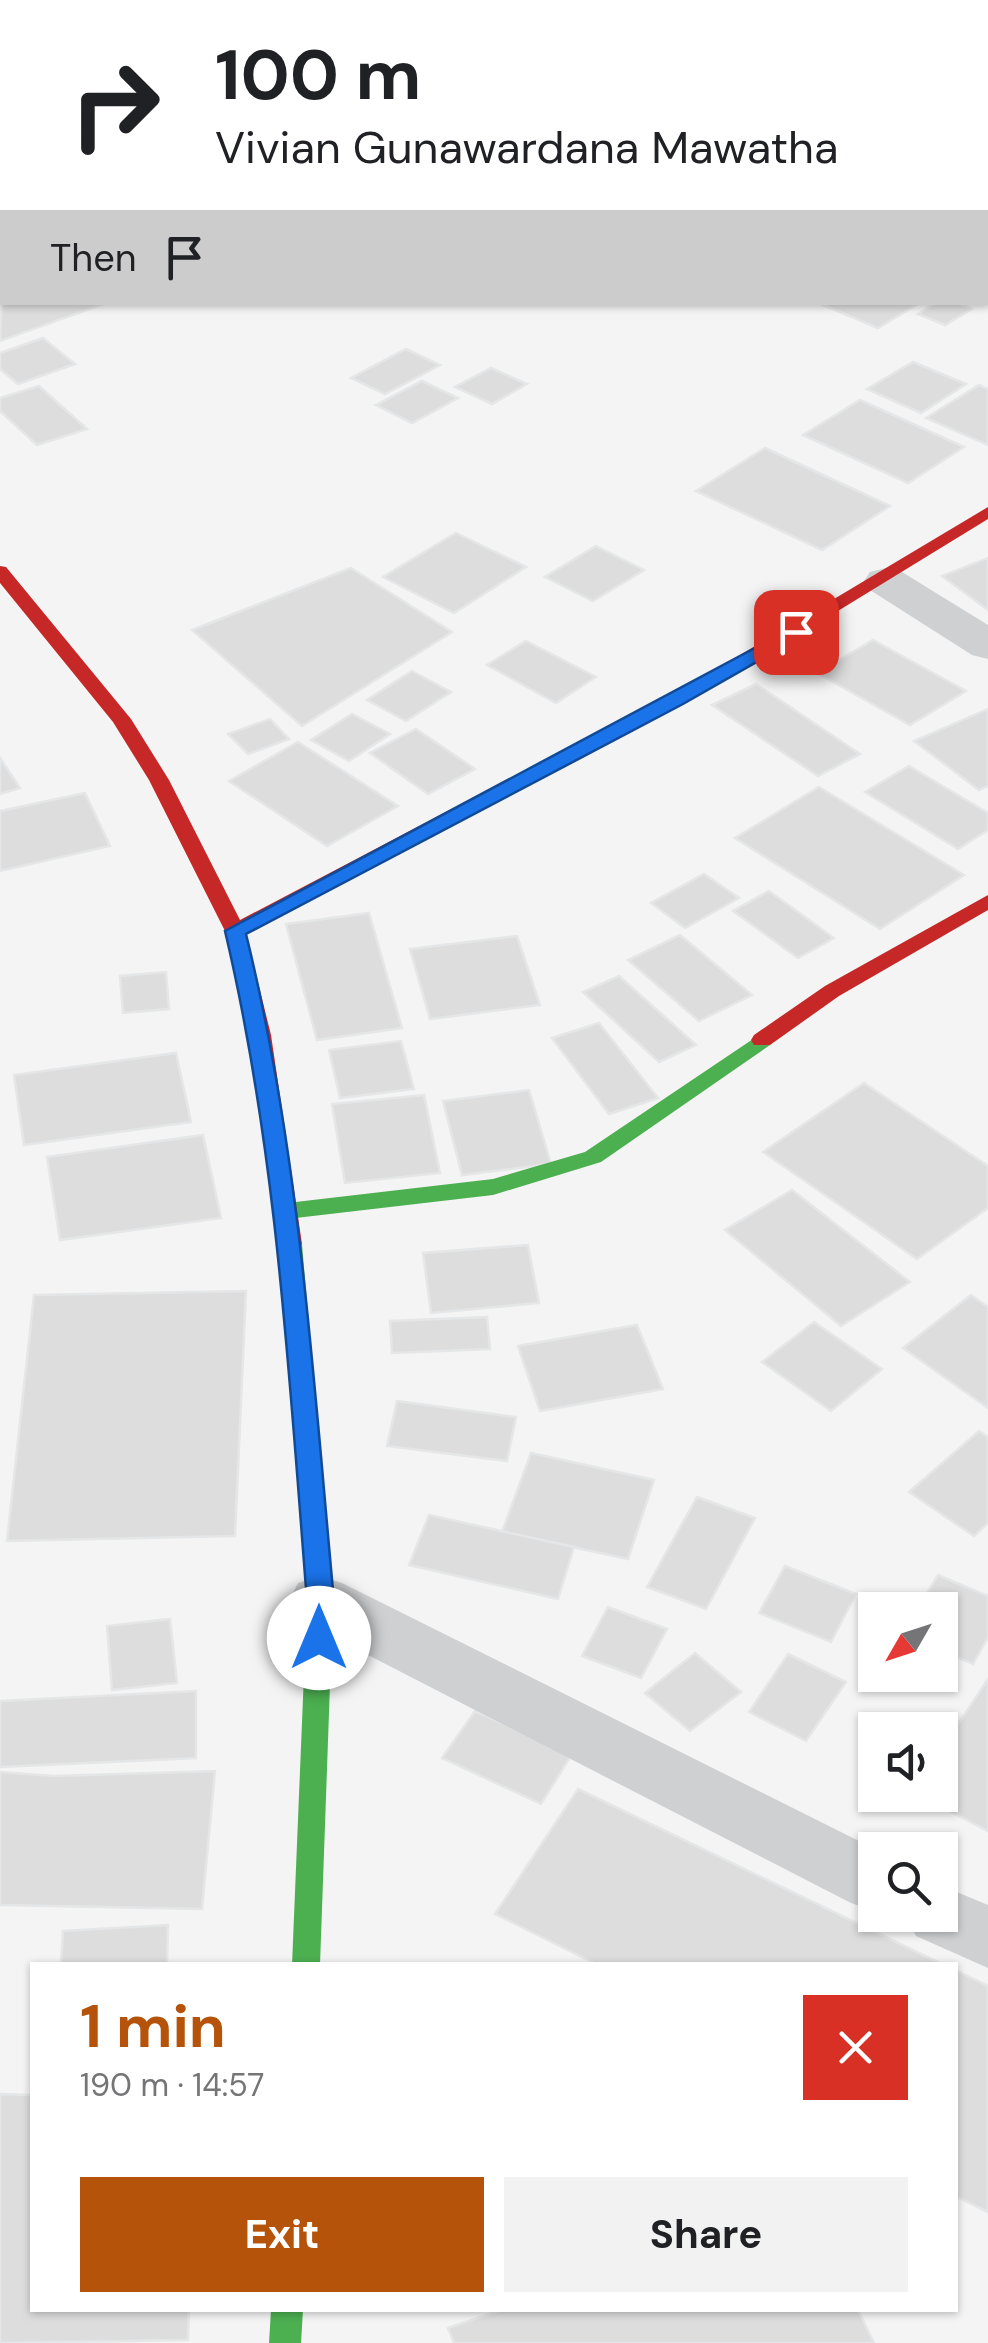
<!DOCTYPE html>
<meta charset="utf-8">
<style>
:root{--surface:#fff;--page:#f2f2f2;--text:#202124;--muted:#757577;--accent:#b45309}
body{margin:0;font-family:"DM Sans",sans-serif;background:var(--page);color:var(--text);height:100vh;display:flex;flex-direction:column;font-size:38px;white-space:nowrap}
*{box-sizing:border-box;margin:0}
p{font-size:32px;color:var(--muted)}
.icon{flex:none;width:55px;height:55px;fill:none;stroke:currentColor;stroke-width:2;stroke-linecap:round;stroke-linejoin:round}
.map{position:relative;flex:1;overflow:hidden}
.details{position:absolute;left:30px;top:1962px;width:928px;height:350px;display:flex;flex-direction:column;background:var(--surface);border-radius:0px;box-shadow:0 2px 8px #0004}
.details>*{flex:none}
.hud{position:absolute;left:0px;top:0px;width:990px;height:305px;box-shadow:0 2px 8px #0004;background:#fff;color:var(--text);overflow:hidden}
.needle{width:65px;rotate:231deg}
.tools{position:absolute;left:858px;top:1592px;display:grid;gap:20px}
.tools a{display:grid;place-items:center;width:100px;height:100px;border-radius:0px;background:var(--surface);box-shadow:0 2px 8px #0004;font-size:50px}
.pin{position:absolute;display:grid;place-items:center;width:85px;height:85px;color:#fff;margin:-42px;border-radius:20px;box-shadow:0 5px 15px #0006}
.me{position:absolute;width:110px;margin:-55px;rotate:0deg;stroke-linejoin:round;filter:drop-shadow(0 0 8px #0008)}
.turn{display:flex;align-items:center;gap:35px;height:210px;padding:0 50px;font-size:45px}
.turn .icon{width:130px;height:130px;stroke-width:2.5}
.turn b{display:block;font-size:70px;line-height:85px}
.then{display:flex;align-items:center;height:95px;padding:0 50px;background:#0003;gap:20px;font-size:38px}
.round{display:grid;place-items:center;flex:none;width:105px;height:105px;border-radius:0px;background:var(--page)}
.headline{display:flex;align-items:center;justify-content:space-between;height:170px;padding:0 50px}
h1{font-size:60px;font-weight:700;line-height:75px;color:var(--accent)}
.action{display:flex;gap:20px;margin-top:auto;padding:20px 50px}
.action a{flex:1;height:115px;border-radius:0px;background:var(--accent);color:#fff;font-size:40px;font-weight:700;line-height:115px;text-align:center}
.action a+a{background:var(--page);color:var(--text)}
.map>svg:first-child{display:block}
.building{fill:#ddddde;stroke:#e5e6e7;stroke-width:2.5}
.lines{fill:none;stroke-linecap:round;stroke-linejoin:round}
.street{fill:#ced0d2;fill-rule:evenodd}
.fast{fill:#4caf50;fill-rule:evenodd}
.jam{fill:#c62828;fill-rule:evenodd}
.route{fill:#1a73e8;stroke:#114b97;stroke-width:2.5}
</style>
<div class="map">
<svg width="988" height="2343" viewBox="0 0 988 2343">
<rect width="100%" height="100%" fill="#f4f4f4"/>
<g class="building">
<polygon points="413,0 690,0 694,2 405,2"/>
<polygon points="0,145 2,146 0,264"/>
<polygon points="2,297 2,302 109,302 0,341"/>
<polygon points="816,302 921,302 878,328"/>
<polygon points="937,302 957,302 972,309 945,325 918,314"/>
<polygon points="43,338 75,364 18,384 0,369 0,353"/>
<polygon points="406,349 440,365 385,394 351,378"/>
<polygon points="913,362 966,384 921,413 867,389"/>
<polygon points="491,368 527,384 492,404 455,387"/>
<polygon points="422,381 458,398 412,423 376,405"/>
<polygon points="979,385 988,389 988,445 926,418"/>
<polygon points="39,386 87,429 37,445 0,411 0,398"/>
<polygon points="860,400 964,447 908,483 803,435"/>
<polygon points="765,448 890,506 822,550 696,491"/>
<polygon points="456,533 526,567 454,613 383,577"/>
<polygon points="596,546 644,570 593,601 545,577"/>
<polygon points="988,558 988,610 942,576"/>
<polygon points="351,568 452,632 302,726 192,630"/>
<polygon points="873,640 966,691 910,725 817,673"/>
<polygon points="526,641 596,677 556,703 487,665"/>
<polygon points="412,671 451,692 406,721 367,700"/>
<polygon points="756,684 860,754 818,776 712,705"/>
<polygon points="988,709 988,786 979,790 914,741"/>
<polygon points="352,714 390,734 349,761 311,740"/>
<polygon points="270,719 289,739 248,754 228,734"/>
<polygon points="416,729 475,769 428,794 370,753"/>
<polygon points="298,742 398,806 327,846 229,781"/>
<polygon points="0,758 20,788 0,794"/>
<polygon points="909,766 988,813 988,830 958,849 865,792"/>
<polygon points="819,787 964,875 880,929 735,838"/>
<polygon points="85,793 110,846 0,871 0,811"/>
<polygon points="704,874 739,898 685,928 651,903"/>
<polygon points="769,891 834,938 798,958 733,911"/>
<polygon points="369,913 402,1028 317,1040 286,924"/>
<polygon points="680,935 752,995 699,1021 628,960"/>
<polygon points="517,936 540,1005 430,1019 410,949"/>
<polygon points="166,972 169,1009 123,1013 120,976"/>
<polygon points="619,976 696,1045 659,1062 583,992"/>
<polygon points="599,1023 658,1098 609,1114 552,1038"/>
<polygon points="401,1041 414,1089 340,1098 329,1050"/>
<polygon points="176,1053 191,1122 24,1145 14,1075"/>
<polygon points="864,1083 988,1166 988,1208 917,1259 763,1152"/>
<polygon points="529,1090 551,1164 462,1175 443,1101"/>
<polygon points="424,1095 440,1173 345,1183 332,1104"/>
<polygon points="203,1135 221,1218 60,1240 47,1157"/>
<polygon points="792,1190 910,1282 841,1326 725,1230"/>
<polygon points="528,1245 539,1303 431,1313 423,1253"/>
<polygon points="246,1291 235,1536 7,1541 34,1295"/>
<polygon points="971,1295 988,1307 988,1408 903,1348"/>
<polygon points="487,1317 490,1349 392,1353 390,1321"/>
<polygon points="814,1322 882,1369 831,1411 762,1362"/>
<polygon points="637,1325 663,1389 540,1411 518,1346"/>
<polygon points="397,1401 516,1417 507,1461 387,1446"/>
<polygon points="979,1431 988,1437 988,1523 974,1536 909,1492"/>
<polygon points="531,1453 654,1480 628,1559 502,1532"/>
<polygon points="697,1497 755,1518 706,1609 647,1587"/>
<polygon points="429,1515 574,1547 558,1599 409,1565"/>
<polygon points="785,1566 856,1594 831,1642 759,1613"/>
<polygon points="938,1575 988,1596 988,1637 973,1664 940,1650 940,1610 917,1610"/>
<polygon points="608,1607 667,1629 641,1678 582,1656"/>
<polygon points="170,1619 177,1683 112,1690 107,1626"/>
<polygon points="695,1653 741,1692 690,1731 645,1693"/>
<polygon points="788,1654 846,1682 806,1741 749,1712"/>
<polygon points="988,1679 988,1831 918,1795 940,1795 940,1751"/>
<polygon points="196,1691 196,1758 0,1767 0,1701"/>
<polygon points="475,1711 572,1754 541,1804 442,1758"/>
<polygon points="215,1771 202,1909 0,1905 0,1772 54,1776"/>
<polygon points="578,1789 944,1965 598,1965 495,1914"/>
<polygon points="168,1925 167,1965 61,1965 63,1931"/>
<polygon points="955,1970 988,1986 988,2212 955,2196"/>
<polygon points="0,2094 32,2095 32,2310 189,2310 188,2340 0,2343"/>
<polygon points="501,2310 858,2310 874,2343 454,2343 448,2328"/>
</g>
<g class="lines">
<g class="street">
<polygon points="886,568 902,572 988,625 988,659 972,655 870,590 864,581 870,572"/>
<polygon points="320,1576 342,1583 877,1850 875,1911 851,1903 298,1619 289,1601 298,1583"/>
<polygon points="940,1885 988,1905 988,1968 916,1936 906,1915 940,1915"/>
</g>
<g class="fast">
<polygon points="762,1033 773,1040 770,1045 601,1162 493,1195 287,1219 276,1211 287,1203 493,1179 585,1152"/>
<polygon points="290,1236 302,1244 333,1601 320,1965 292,1965 307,1601 278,1244"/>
<polygon points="271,2310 303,2310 301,2343 269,2343"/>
</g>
<g class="jam">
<polygon points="988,507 988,519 719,684 246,934 271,1035 302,1244 290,1252 282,1250 249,1035 225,931 149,780 113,722 0,583 0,566 6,567 131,719 169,780 240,920 705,676"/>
<polygon points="988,895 988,910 839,996 770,1045 754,1045 751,1040 754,1035 825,986"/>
</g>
</g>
<path class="route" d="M796 626 802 628V636L683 704 246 934C300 1153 313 1377 334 1601L328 1645 319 1648 310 1645 306 1638 307 1601C289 1376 277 1151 225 931Z"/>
</svg>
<div class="tools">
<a><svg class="needle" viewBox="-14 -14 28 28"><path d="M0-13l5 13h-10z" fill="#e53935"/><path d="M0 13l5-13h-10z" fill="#757577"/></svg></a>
<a><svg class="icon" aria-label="sound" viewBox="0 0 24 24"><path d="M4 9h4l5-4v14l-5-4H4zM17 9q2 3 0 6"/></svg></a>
<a><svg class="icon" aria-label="search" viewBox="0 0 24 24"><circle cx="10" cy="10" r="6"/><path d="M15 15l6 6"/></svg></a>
</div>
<div class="pin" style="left:796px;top:632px;background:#d93025"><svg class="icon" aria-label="arrive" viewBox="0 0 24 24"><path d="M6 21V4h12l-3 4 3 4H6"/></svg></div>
<svg class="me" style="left:319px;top:1638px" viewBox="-20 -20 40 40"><circle r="19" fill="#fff"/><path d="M0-13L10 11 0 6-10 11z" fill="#1a73e8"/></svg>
<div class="hud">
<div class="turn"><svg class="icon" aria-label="right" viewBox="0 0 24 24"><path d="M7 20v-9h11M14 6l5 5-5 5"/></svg><div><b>100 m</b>Vivian Gunawardana Mawatha</div></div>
<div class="then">Then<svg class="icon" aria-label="arrive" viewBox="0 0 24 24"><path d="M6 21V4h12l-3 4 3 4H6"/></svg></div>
</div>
<section class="details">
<div class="headline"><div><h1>1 min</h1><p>190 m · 14:57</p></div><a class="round" style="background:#d93025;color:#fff"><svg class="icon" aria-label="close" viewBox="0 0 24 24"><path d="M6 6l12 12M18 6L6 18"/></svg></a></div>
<div class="action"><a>Exit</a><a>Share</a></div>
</section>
</div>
